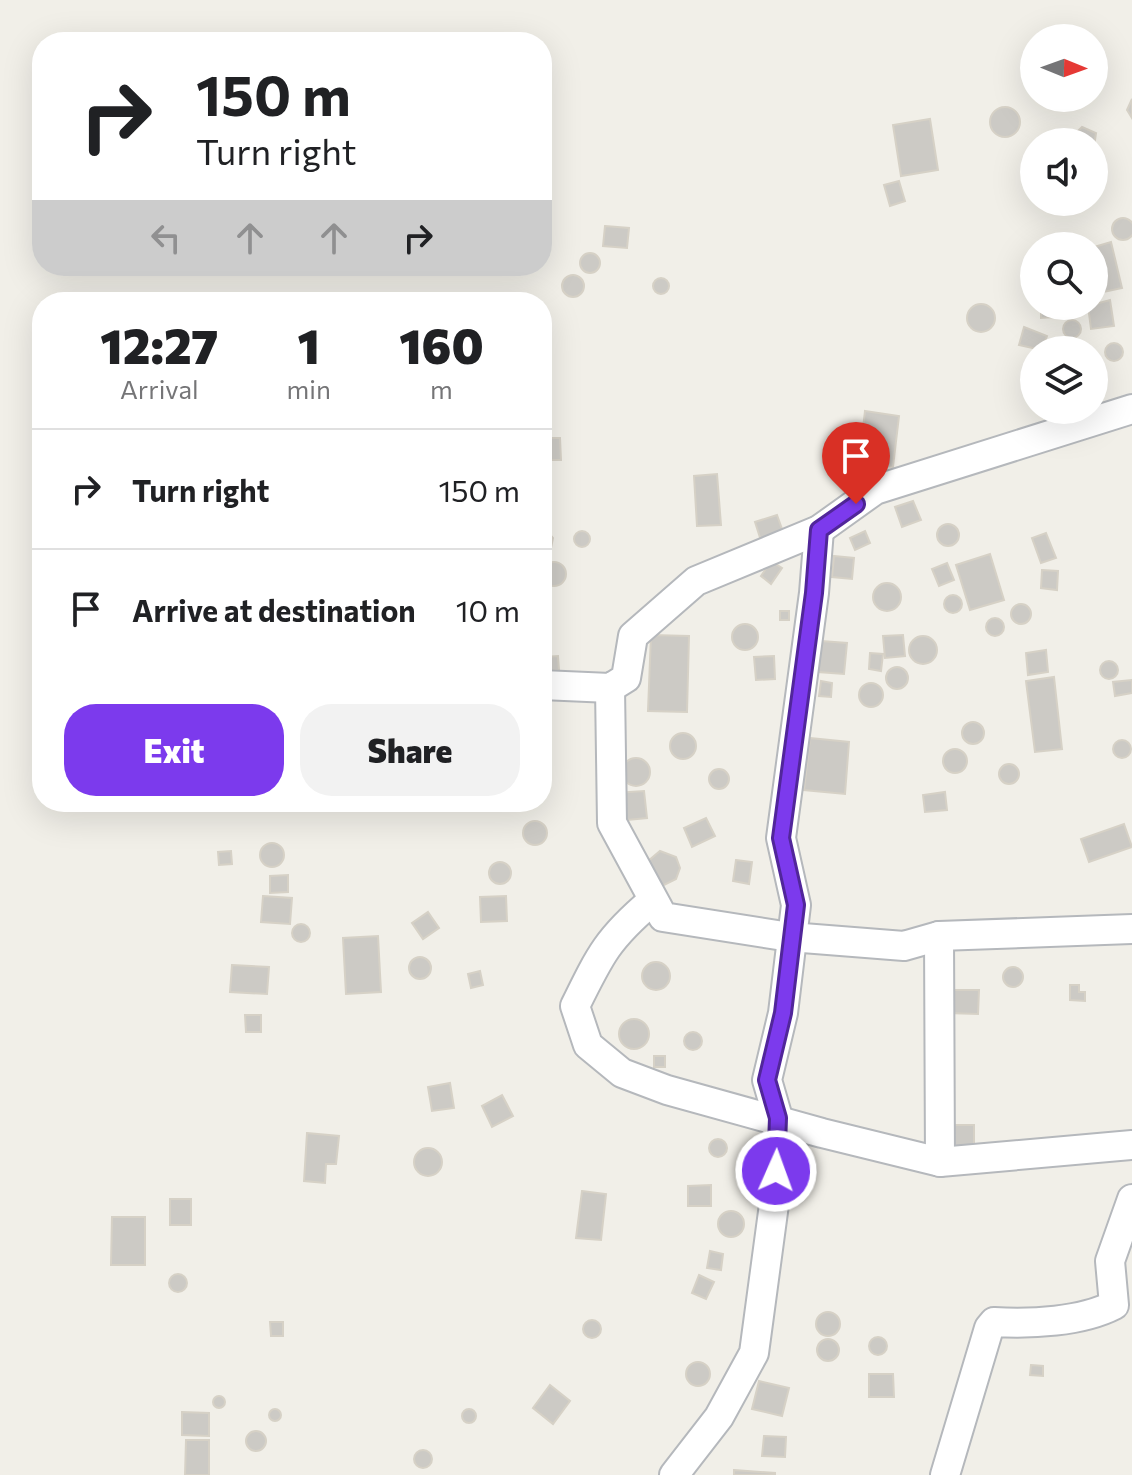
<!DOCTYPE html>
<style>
:root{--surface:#fff;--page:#f2f2f2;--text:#202124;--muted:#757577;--line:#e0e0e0;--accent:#7c3aed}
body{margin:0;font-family:Commissioner,sans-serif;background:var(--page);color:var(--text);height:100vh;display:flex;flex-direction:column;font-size:30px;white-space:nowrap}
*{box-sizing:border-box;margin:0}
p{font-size:26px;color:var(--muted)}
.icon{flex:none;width:44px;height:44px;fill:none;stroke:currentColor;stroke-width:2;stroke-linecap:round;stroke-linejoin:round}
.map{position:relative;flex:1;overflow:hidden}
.panel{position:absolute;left:32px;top:292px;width:520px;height:520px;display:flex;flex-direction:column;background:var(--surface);border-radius:32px;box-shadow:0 8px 32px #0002}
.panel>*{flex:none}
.top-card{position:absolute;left:32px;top:32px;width:520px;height:244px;border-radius:32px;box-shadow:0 8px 32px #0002;background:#fff;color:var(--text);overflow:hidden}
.needle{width:52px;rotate:91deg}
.controls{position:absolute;left:1020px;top:24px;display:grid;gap:16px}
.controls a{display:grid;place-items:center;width:88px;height:88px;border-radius:50%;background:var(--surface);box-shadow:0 8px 32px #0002;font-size:40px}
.pin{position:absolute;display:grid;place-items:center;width:68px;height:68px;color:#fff;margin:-82px -34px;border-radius:50% 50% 50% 0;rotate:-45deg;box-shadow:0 0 8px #0007}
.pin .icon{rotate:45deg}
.me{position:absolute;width:88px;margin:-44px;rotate:2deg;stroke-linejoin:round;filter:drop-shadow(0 0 6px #0008)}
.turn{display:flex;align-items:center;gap:28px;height:168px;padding:0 32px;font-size:36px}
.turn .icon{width:104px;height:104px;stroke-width:2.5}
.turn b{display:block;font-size:56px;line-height:68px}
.lanes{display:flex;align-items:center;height:76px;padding:0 32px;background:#0003;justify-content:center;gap:40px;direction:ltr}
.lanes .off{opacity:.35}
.eta{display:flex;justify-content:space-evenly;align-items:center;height:136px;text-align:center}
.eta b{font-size:48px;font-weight:800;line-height:56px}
.action{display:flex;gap:16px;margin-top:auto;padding:16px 32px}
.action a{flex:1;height:92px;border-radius:32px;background:var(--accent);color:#fff;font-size:32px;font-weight:800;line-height:92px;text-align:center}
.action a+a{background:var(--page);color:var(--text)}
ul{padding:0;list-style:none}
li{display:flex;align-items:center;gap:24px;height:120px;padding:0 32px;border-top:2px solid var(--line)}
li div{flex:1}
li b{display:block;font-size:30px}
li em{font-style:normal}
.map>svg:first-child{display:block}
.building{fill:#cccac5;stroke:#d6d1c6;stroke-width:2}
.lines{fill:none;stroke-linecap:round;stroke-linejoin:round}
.street-casing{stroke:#b5b8bc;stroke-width:32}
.street{stroke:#fff;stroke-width:28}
.route-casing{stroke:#51269a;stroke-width:20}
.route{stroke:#7c3aed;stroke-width:14}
</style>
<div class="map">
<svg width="1132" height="1475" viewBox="0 0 1132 1475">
<rect width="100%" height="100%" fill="#f1efe8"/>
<g class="building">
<polygon points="1132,99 1132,118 1127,110"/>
<circle cx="1005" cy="122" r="15"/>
<polygon points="930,119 938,170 901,176 893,125"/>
<polygon points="1082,127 1096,133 1094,147 1094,142 1074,142 1074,135"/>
<polygon points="899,181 905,201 890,206 884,185"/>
<circle cx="1123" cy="229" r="11"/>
<polygon points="605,226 629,228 627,248 603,246"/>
<polygon points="1111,242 1122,288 1094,294 1094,247"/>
<circle cx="590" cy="263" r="10"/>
<circle cx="573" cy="286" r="11"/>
<circle cx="661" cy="286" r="8"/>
<polygon points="1110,300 1114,326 1091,329 1088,306"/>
<circle cx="981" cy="318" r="14"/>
<polygon points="1041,306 1068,306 1068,316 1041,318"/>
<circle cx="1072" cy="329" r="9"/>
<polygon points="1024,327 1047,336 1042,350 1019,345"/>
<circle cx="1114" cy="352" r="9"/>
<polygon points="865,411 899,416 893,467 859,463"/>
<polygon points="548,438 560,438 561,460 548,460"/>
<polygon points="717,474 721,525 697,526 694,476"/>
<polygon points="913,501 921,520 902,527 895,507"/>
<polygon points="777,515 786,540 763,547 755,522"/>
<circle cx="948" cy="535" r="11"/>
<polygon points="542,525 553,538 551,548 542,555"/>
<polygon points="865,531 870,543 855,550 850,538"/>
<circle cx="582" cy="539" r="8"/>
<polygon points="1046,533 1056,558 1041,563 1032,538"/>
<polygon points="990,554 1004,600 970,610 956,565"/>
<polygon points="834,556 854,558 852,579 832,577"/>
<polygon points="771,561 782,568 771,584 761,576"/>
<circle cx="554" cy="574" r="12"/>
<polygon points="947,563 954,580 939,586 932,569"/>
<polygon points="1042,570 1058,571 1057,590 1041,588"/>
<circle cx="887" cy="597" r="14"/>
<circle cx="953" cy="604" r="9"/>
<circle cx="1021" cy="614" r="10"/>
<rect x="780" y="611" width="9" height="9"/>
<circle cx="995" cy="627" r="9"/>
<circle cx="745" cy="637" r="13"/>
<polygon points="651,635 689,636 687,712 648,711"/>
<polygon points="903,635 905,656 885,658 883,636"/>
<circle cx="923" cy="650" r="14"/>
<polygon points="821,641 847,643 844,674 818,672"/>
<polygon points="1046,650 1048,672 1028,675 1026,653"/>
<polygon points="870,653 883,654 881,671 869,669"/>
<polygon points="558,656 559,670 544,670 544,657"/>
<polygon points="774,656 775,679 756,680 754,657"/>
<circle cx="1109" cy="670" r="9"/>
<circle cx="897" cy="678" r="11"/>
<polygon points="1054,677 1062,749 1035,752 1026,681"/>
<polygon points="1132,680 1132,693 1115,696 1113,682"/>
<polygon points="821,681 832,683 831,697 819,696"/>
<circle cx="871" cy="695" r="12"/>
<circle cx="973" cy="733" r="11"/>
<circle cx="683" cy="746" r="13"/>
<polygon points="810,738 849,742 845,794 804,790"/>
<circle cx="1122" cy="749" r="9"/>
<circle cx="955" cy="761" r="12"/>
<circle cx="636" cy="772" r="14"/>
<circle cx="1009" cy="774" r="10"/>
<circle cx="719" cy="779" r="10"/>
<polygon points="644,791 647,818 617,821 615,793"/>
<polygon points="945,792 947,810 925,812 923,795"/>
<polygon points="706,818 715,836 692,847 684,828"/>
<circle cx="535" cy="833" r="12"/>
<polygon points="1124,824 1132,847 1089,862 1081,839"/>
<circle cx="272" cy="855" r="12"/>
<polygon points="231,851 232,864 219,865 218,852"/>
<polygon points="660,851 676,857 680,868 676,879 662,886 647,862"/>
<polygon points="736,860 752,862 749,884 733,881"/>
<circle cx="500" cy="873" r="11"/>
<polygon points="288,875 288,892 270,893 270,876"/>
<polygon points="263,896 292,898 290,924 261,922"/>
<polygon points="506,896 507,921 481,922 480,897"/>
<polygon points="428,912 439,928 423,939 412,923"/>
<circle cx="301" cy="933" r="9"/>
<polygon points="378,936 381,992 346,994 343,938"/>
<circle cx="420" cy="968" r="11"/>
<circle cx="656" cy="976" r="14"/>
<polygon points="232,965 269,967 267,994 230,992"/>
<circle cx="1013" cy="977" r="10"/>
<polygon points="480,971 483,985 471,988 468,974"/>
<polygon points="1070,985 1079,985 1079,992 1085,992 1085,1001 1070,1000"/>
<polygon points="947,990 979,990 978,1014 947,1013"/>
<polygon points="245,1015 261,1015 261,1032 246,1032"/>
<circle cx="634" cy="1034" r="15"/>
<circle cx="693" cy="1041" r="9"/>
<rect x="654" y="1056" width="11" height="11"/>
<polygon points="450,1083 454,1108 432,1111 428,1087"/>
<polygon points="502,1095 513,1116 492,1127 482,1106"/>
<rect x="952" y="1125" width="22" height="25"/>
<polygon points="307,1133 339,1136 336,1164 326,1164 325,1183 304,1181"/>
<circle cx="718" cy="1148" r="9"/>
<circle cx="428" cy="1162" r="14"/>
<polygon points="711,1185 711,1206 688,1206 688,1186"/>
<polygon points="582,1191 606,1194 601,1240 576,1238"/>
<rect x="170" y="1199" width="21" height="26"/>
<circle cx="731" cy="1224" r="13"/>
<polygon points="112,1217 145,1217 145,1265 111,1265"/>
<polygon points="710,1251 723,1254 721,1270 707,1268"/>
<circle cx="178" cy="1283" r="9"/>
<polygon points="699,1275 714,1282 706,1299 692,1293"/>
<circle cx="828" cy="1324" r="12"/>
<circle cx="592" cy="1329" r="9"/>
<polygon points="270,1322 283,1322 283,1336 271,1336"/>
<circle cx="878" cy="1346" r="9"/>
<circle cx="828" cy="1350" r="11"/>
<circle cx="698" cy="1374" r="12"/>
<polygon points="1031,1365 1043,1366 1043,1376 1030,1375"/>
<polygon points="869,1374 893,1374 894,1397 869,1397"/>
<polygon points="759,1381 789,1388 782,1416 752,1409"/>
<polygon points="550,1385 570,1401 553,1424 533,1408"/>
<circle cx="219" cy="1402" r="6"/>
<circle cx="275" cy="1415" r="6"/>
<circle cx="469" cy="1416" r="7"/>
<polygon points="182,1412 209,1413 209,1436 182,1435"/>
<circle cx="256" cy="1441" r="10"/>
<polygon points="764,1436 786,1437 785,1457 762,1456"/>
<polygon points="186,1440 209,1440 209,1475 185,1475"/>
<circle cx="423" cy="1459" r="9"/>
<polygon points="734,1470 775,1473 775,1475 734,1475"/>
</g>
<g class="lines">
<g class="street-casing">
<g id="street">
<polyline points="542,685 610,688 626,678 633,636 696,581 819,530 875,490 1132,409"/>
<polyline points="610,688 612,823 663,917 790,937 904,946 939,936 1132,929"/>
<path d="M652 901C608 938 600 955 575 1006L588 1045 622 1073 667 1090 822 1133 940 1162 1132 1145"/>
<polyline points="939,936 940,1162"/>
<polyline points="674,1475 719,1417 754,1353 775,1197 778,1118 767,1080 783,1013 796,905 781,838 814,593 819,530"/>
<path d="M945 1475 989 1328 994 1322C1031 1324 1081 1322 1114 1305L1110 1261 1132 1199"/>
</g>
</g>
<use href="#street" class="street"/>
</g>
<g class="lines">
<g class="route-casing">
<polyline id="route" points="776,1171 778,1118 767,1080 783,1013 796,905 781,838 814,593 819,530 856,504"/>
</g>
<use href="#route" class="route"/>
</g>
</svg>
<div class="controls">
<a><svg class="needle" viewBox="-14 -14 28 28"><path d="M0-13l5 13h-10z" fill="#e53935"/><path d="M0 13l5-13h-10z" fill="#757577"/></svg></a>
<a><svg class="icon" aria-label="sound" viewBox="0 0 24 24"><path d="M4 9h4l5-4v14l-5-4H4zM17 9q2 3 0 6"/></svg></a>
<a><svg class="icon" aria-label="search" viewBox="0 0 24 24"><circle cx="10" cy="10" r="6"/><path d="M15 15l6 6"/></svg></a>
<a><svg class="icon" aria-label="layers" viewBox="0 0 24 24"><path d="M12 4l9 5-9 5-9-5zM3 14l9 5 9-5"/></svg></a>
</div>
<div class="pin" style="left:856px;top:504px;background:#d93025"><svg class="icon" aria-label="arrive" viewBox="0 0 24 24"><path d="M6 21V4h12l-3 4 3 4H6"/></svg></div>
<svg class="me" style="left:776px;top:1171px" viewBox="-20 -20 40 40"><circle r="17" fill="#7c3aed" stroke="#fff" stroke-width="3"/><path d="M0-11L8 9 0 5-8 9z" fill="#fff"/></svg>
<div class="top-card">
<div class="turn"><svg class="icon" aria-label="right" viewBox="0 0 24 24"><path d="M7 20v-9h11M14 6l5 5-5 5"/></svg><div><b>150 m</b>Turn right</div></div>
<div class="lanes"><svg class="icon off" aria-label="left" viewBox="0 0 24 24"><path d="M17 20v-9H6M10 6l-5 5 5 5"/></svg><svg class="icon off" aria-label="ahead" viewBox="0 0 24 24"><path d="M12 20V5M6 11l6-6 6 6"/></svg><svg class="icon off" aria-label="ahead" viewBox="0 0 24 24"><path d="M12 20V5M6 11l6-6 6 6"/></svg><svg class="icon" aria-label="right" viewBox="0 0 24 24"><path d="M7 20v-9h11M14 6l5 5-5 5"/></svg></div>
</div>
<section class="panel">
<div class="eta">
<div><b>12:27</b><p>Arrival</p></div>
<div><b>1</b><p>min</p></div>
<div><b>160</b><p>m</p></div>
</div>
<ul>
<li><svg class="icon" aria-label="right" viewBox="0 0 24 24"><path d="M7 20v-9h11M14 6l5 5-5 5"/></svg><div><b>Turn right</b></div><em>150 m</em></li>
<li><svg class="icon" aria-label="arrive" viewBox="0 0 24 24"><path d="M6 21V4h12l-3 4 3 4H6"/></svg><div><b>Arrive at destination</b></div><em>10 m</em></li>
</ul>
<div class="action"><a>Exit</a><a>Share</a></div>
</section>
</div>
